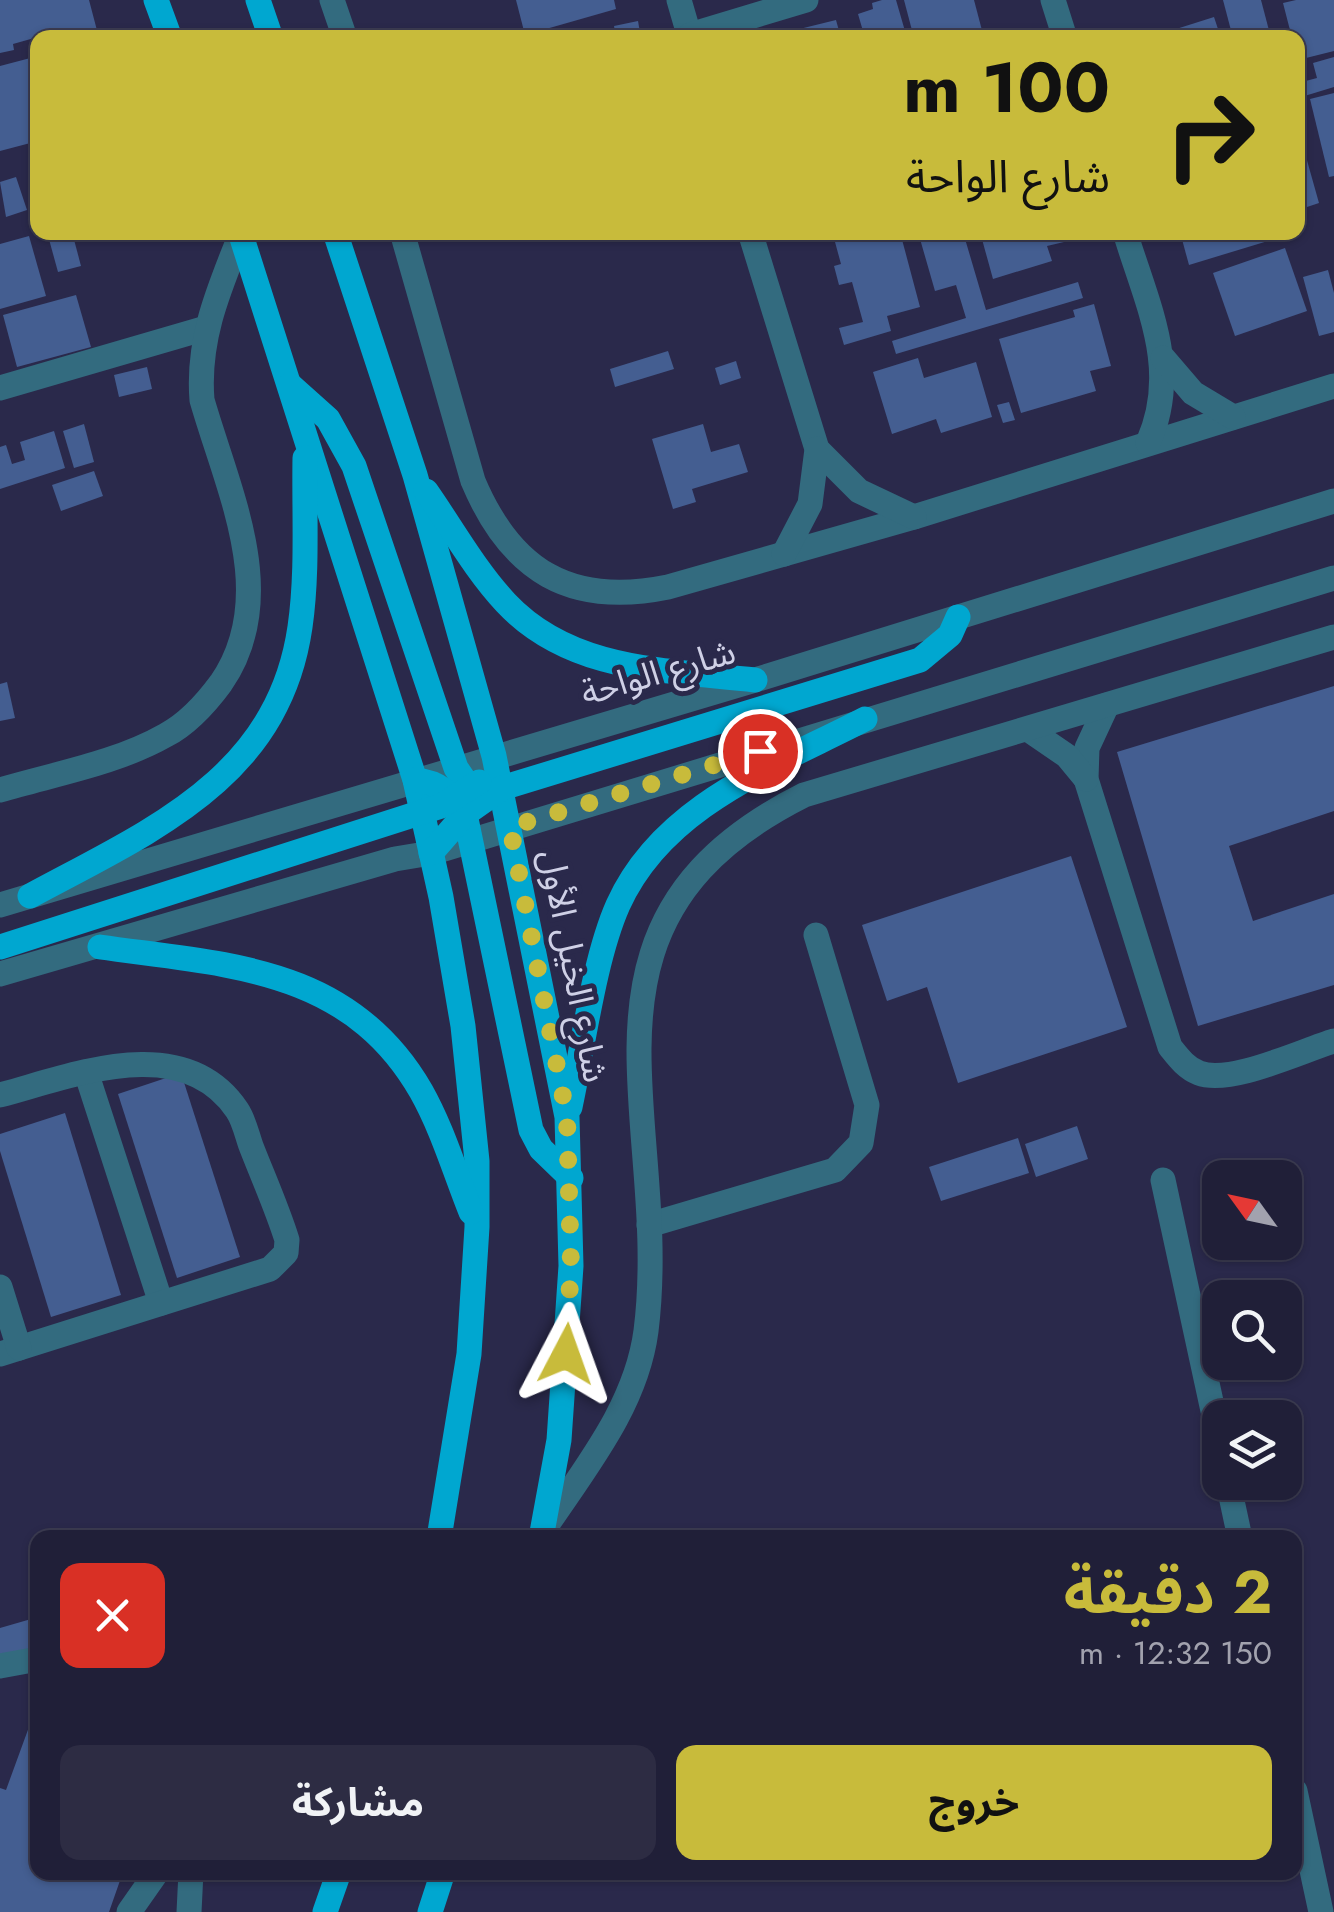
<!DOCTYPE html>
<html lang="ar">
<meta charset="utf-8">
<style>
:root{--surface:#201f38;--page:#2d2c43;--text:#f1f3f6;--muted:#a2a2ae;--line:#3d3d53;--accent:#c8bb3b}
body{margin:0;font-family:Jost,"Noto Sans Arabic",sans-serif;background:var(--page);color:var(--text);direction:rtl;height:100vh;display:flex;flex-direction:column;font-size:38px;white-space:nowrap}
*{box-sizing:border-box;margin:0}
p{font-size:32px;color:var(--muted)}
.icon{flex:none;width:55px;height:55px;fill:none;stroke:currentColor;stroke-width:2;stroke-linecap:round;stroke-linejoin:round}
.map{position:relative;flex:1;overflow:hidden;direction:ltr}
.side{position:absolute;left:30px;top:1530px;width:1272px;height:350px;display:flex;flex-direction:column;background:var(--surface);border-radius:20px;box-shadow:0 2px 8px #0004,0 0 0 2px var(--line);direction:rtl}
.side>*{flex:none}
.top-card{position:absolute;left:30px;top:30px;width:1275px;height:210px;border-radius:20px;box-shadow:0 2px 8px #0004,0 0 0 2px var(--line);direction:rtl;background:#c8bb3b;color:#111;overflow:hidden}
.needle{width:65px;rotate:303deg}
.controls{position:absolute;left:1202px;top:1160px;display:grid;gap:20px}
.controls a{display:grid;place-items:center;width:100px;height:100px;border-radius:20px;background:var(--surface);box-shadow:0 2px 8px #0004,0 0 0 2px var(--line);font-size:50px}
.pin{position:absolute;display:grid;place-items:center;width:85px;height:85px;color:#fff;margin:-42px;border:5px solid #fff;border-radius:50%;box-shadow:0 2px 10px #0007}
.me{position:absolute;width:110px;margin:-55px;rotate:4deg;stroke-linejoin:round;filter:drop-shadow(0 0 8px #0008)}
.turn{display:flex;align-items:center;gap:35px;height:210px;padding:0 30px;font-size:45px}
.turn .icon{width:130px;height:130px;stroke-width:2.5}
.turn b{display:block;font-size:70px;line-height:85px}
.round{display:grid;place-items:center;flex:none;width:105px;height:105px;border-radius:20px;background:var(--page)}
.head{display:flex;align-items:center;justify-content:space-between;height:170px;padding:0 30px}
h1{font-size:60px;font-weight:700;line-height:75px;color:var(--accent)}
.primary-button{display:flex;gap:20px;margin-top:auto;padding:20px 30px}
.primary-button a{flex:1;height:115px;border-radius:20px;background:var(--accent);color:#111;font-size:40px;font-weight:700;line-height:115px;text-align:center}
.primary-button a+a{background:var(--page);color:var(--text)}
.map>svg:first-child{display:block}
.building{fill:#445e91}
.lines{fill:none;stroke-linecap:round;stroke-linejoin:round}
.minor{stroke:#336b7f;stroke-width:25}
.major{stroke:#00a7d0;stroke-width:25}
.route{stroke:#c8bb3b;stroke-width:18;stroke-dasharray:0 32.4}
.labels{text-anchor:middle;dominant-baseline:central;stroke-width:10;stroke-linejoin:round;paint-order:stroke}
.street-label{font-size:35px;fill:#cfd0e6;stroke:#2a294b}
</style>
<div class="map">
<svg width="1334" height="1912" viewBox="0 0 1334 1912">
<rect width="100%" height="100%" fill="#2a294b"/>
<g class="building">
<polygon points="0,0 89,0 99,38 53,38 52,33 13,44 14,50 0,53"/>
<polygon points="516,0 614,0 616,9 525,35"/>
<polygon points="882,0 896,0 907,38 865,38 858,14 873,9 872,3"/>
<polygon points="904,0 974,0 984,38 914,38"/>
<polygon points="1223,0 1261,0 1271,38 1233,38"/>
<polygon points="1296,0 1334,0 1334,51 1298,60 1298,38 1292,38 1283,3"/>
<polygon points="1214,17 1221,38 1151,38 1151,37"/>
<polygon points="836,20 841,38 772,38 771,36"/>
<polygon points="638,21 641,38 616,38 614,26"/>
<polygon points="38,56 38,141 0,151 0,66"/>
<polygon points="1334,57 1334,87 1298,98 1298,83 1317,78 1313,63"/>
<polygon points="1334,93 1334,176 1329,177 1310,99"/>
<polygon points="1299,132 1319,203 1298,210 1298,133"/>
<polygon points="16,177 27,210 6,217 0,182"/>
<polygon points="47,232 72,232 81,266 58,272"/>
<polygon points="868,232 900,232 920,307 887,316 891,331 844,345 839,328 863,322 852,282 839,285 834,266 841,264 835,242"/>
<polygon points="918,232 963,232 986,310 1078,282 1083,298 896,354 892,341 966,318 956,285 935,291"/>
<polygon points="980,232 1061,232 1064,242 1047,246 1052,261 993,279"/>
<polygon points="1180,232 1294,232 1294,233 1189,265"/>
<polygon points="29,236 46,296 0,309 0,244"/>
<polygon points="1285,248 1307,311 1235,336 1213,273"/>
<polygon points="1328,270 1334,293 1334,332 1319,336 1303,277"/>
<polygon points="76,295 91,347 17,367 3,315"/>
<polygon points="1094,304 1111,366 1090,371 1096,391 1021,413 999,339 1075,317 1073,310"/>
<polygon points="668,351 674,369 615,387 610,369"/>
<polygon points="918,358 924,378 976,362 992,417 941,433 936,419 892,434 873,372"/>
<polygon points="736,361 741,378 720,385 715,368"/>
<polygon points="147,367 152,389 119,397 114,375"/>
<polygon points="1009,402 1015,420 1003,423 997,405"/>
<polygon points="84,424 94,462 74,468 63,431"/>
<polygon points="703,424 711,452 739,444 748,472 692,489 696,502 673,509 652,439"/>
<polygon points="54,431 65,468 0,489 0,447 6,445 12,464 25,460 20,442"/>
<polygon points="94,471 103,496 61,511 52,485"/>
<polygon points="7,682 15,718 0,721 0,684"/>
<polygon points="1334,686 1334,811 1229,846 1253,921 1334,894 1334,985 1198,1026 1117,752"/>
<polygon points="1071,856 1127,1027 958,1083 927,987 887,1001 862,925"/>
<polygon points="181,1073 240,1257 177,1278 118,1094"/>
<polygon points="65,1113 121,1295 51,1317 0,1151 0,1134"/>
<polygon points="1077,1126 1088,1159 1036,1177 1025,1144"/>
<polygon points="1018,1138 1029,1173 941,1201 929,1167"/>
<polygon points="38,1617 38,1646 0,1658 0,1628"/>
<polygon points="33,1716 38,1718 38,1872 123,1872 109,1912 0,1912 0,1788 6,1790"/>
</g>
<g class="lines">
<g class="minor">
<polyline points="332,0 345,38"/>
<polyline points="679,0 690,38"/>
<polyline points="1053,0 1065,38"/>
<polyline points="690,35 806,0"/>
<path d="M402 232 473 481C511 571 570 607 668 587L914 517 1334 386"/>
<polyline points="750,232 817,449 810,504 784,554"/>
<path d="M1125 232C1147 305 1181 369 1148 443"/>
<polyline points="1163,358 1193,393 1233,417"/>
<polyline points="0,388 206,328"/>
<polyline points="817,449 859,491 914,517"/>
<path d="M1107 705 1087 748 1086 779 1170 1047C1178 1057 1186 1068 1199 1073 1230 1085 1301 1051 1334 1041"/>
<polyline points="1029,730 1067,756 1086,779"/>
<path d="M0 790C54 774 117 763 166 735 187 724 207 702 221 683 281 596 228 491 202 400 197 339 219 289 241 234"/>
<polyline points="0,905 755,680 1334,501"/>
<polyline points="0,974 395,859 431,853 1334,578"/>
<polyline points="86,1072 161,1303"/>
<path d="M0 1095C72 1076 183 1030 237 1110 244 1120 247 1135 251 1146 263 1177 277 1208 287 1240L286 1253 270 1269 0 1354"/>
<polyline points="1163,1180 1220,1443"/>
<polyline points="649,1225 835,1170 861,1143 867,1105 816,935"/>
<polyline points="0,1287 19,1348"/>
<polyline points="1228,1482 1240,1538"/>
<path d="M543 1531C584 1469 636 1407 646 1331 673 1116 549 923 804 795L1334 637"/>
<polyline points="0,1666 38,1659"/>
<polyline points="1295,1791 1321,1912"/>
<polyline points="129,1912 157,1872"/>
<polyline points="189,1912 191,1872"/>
</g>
<g class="major">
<polyline points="156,0 170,38"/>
<polyline points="258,0 271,38"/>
<polyline points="240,232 415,780 441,897 463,1026 477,1161 477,1227 469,1354 439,1538"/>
<polyline points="335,232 415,475 494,756 567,1117 571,1266 559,1440 541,1538"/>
<polyline points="290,385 328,419 354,466 456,768 479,802"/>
<path d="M426 491C452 528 475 570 506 603 571 672 667 670 755 680"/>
<path d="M415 780C439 782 452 794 465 814L531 1130 541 1149 571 1178"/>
<polyline points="431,853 465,814 502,788 920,660 950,635 958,617"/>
<path d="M30 896C150 831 278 779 300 627 308 572 304 513 305 458"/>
<polyline points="0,947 441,806 479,782"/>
<path d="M100 947C226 965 349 966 421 1091 442 1128 455 1172 471 1212"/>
<path d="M570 1107C583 1047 594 959 618 905 663 805 774 766 865 719"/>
<polyline points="325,1912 339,1872"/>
<polyline points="430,1912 443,1872"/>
</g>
</g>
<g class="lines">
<polyline class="route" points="566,1354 571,1266 567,1117 510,827 760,751"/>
</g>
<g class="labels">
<g class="street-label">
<text transform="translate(658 672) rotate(-16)">شارع الواحة</text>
<text transform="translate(574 966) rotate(79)">شارع الخيل الأول</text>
</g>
</g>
</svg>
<div class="controls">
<a><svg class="needle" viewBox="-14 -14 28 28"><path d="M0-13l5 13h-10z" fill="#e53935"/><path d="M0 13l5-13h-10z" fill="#a2a2ae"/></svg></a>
<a><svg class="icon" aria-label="search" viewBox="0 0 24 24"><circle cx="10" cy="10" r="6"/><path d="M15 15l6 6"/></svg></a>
<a><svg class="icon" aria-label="layers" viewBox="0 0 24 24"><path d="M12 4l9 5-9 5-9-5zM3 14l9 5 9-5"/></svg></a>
</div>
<div class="pin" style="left:760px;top:751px;background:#d93025"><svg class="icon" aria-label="arrive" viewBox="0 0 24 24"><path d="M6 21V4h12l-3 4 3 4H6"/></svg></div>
<svg class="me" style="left:566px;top:1354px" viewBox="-20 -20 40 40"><path d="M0-17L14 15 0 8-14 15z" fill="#c8bb3b" stroke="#fff" stroke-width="4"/></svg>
<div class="top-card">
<div class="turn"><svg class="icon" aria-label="right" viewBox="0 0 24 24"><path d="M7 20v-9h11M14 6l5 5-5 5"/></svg><div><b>100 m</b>شارع الواحة</div></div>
</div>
<section class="side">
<div class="head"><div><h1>2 دقيقة</h1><p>150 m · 12:32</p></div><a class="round" style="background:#d93025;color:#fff"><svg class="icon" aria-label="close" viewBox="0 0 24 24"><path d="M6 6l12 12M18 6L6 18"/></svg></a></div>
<div class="primary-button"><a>خروج</a><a>مشاركة</a></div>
</section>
</div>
